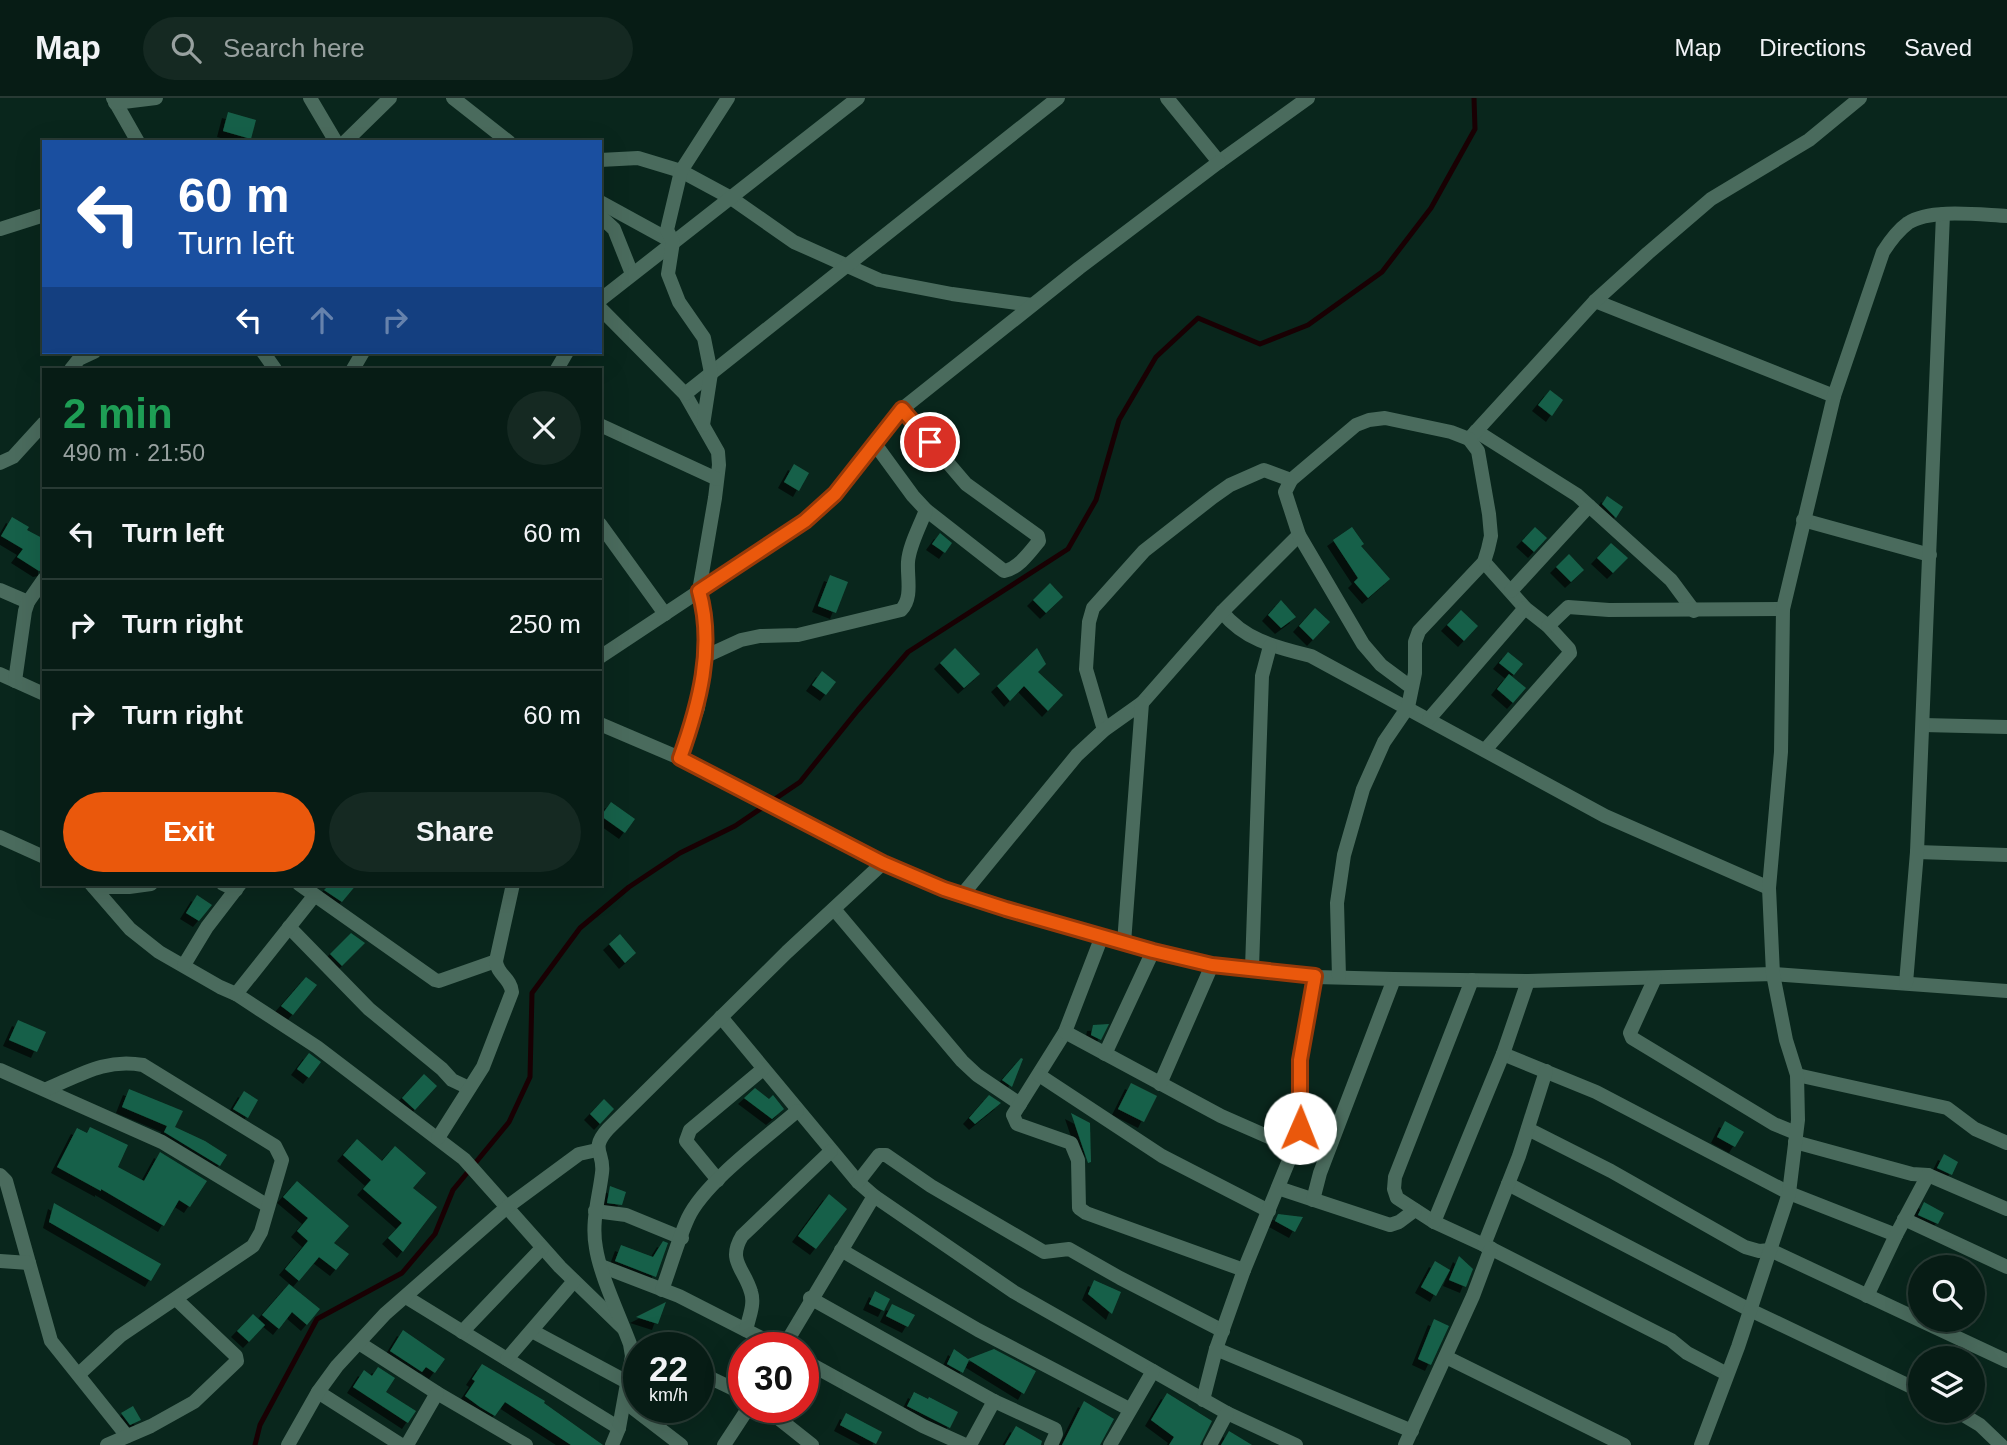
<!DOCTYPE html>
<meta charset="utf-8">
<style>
:root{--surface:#071c15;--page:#152922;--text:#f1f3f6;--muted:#98a1a0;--line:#283a34;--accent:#ea580c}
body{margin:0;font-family:Helvetica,sans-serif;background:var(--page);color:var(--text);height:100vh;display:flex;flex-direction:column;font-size:26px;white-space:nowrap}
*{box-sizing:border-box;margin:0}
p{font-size:23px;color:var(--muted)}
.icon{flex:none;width:38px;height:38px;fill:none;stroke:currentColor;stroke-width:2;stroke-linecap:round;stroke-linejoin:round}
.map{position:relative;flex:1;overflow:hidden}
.drawer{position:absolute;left:42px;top:270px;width:560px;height:518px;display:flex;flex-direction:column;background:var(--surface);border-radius:0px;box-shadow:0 7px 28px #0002,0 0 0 2px var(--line)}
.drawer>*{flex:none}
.hud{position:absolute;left:42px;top:42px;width:560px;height:214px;border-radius:0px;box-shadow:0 7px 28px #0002,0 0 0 2px var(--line);background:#1a4fa0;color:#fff;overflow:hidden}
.buttons{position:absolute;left:1908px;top:1157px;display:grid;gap:14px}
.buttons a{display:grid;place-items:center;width:77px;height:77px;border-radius:50%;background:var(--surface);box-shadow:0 7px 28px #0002,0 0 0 2px var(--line);font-size:35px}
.speed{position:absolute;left:623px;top:1234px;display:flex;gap:14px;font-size:35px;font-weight:700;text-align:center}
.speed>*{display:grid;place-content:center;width:91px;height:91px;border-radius:50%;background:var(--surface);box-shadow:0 7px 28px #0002,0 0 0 2px var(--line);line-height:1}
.speed small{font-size:18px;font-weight:400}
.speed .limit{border:10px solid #d22;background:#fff;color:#111}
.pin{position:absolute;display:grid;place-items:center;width:60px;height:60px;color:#fff;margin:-30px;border:4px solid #fff;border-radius:50%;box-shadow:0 2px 7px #0007}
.me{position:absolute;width:77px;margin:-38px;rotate:1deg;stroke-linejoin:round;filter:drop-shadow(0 0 5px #0008)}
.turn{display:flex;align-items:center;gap:24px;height:147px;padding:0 21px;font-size:32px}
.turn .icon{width:91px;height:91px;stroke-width:2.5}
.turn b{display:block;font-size:49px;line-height:60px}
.lanes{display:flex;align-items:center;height:66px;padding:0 21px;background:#0003;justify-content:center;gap:35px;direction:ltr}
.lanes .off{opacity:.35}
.round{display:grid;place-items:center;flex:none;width:74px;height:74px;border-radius:37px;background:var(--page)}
.headline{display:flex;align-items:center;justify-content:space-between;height:119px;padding:0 21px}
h1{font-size:42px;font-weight:700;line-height:52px;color:#1e9e55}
.button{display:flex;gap:14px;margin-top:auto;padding:14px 21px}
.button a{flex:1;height:80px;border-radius:42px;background:var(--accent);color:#fff;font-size:28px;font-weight:700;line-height:80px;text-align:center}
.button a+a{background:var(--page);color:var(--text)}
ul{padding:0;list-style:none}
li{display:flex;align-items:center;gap:21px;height:91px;padding:0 21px;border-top:2px solid var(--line)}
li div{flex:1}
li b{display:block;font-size:26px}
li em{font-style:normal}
header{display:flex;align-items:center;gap:42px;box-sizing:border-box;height:98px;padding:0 35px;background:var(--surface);border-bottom:2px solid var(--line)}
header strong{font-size:33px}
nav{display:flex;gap:38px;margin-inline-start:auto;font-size:24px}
.search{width:490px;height:63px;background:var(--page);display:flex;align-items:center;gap:18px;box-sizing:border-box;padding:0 24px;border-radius:38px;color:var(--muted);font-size:26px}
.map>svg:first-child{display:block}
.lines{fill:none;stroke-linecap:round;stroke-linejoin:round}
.stream{stroke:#190003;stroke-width:5}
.building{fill:#186048;filter:url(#shadow)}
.street{stroke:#4a6b5d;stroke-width:14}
.route-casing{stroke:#983908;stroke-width:18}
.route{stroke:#ea580c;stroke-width:12}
</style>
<header>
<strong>Map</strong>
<div class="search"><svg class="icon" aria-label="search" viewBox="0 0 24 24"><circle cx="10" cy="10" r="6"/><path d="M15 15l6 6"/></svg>Search here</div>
<nav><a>Map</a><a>Directions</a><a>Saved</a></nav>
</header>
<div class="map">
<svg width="2007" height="1347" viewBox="0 0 2007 1347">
<defs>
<filter id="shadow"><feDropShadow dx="-6" dy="6" stdDeviation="0" flood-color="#0009"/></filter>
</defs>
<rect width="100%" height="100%" fill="#09261c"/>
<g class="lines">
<polyline class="stream" points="255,1347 260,1327 317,1221 402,1175 435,1136 453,1092 509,1024 530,979 532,895 580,830 629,789 680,755 735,728 800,684 858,612 908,554 1068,451 1096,402 1119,322 1156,259 1198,220 1260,246 1308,227 1382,174 1431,110 1475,31 1474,0"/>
</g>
<g class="building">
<polygon points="228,14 256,22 251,41 223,33"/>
<polygon points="1550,292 1563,302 1552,318 1538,307"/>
<polygon points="794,366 809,375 799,393 784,384"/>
<polygon points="1607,398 1623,409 1616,420 1602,406"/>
<polygon points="12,419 29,429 27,432 44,441 44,472 39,473 17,459 23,451 1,438"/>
<polygon points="1352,429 1364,446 1361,448 1390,481 1368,500 1354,484 1358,480 1333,442"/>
<polygon points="1535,429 1547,440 1534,454 1522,443"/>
<polygon points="940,435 952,445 945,455 932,446"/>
<polygon points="1611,445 1628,460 1613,475 1597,460"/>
<polygon points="1569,456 1584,472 1571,484 1556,469"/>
<polygon points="830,477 848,484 836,515 818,508"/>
<polygon points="1050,485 1063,499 1046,515 1033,502"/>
<polygon points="1281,502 1296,519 1281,530 1268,517"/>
<polygon points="1315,510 1330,524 1313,542 1299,528"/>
<polygon points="1461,512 1478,528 1464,543 1447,527"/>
<polygon points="955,550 980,576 964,590 940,565"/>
<polygon points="1037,550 1046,566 1038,574 1063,597 1048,613 1024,588 1010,603 997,588"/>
<polygon points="1508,554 1523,566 1514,577 1499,565"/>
<polygon points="822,573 836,584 826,597 812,587"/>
<polygon points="1509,576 1526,590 1513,605 1497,591"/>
<polygon points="611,704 635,721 625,735 601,718"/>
<polygon points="330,786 357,786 342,804 324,792"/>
<polygon points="197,797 212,807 199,823 186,815"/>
<polygon points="351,835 365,845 342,868 330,856"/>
<polygon points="620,836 636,855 625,865 609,846"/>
<polygon points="306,879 317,887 293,917 281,908"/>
<polygon points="18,922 46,934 37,954 9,942"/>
<polygon points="1109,926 1101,942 1091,937 1093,927"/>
<polygon points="309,955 321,964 309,980 297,971"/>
<polygon points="1021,960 1023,961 1012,989 1002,982"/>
<polygon points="424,976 437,988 415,1012 402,1000"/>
<polygon points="1131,985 1157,998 1144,1024 1118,1011"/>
<polygon points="755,990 769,1001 773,997 784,1011 772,1021 744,1000"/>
<polygon points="129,991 183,1013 175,1029 205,1043 227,1057 220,1068 164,1034 167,1028 122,1009"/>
<polygon points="244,993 258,1002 248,1020 233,1011"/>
<polygon points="989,997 1001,1005 975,1026 969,1020"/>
<polygon points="604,1001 614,1011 600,1026 590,1016"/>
<polygon points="1071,1015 1090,1025 1091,1064 1088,1065"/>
<polygon points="1725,1023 1744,1034 1735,1049 1717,1039"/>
<polygon points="90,1029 128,1047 118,1069 144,1083 160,1054 207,1083 190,1109 179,1102 164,1128 101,1091 101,1093 57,1069 77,1030 87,1035"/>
<polygon points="357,1041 382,1063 395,1048 426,1075 413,1090 437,1109 403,1154 388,1140 402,1125 363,1091 371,1082 343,1057"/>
<polygon points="1944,1056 1958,1064 1952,1077 1937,1070"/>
<polygon points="297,1083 349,1128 334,1145 349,1156 336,1172 319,1159 299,1183 285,1171 308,1143 297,1133 308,1120 283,1099"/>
<polygon points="610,1088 626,1094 622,1107 607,1105"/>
<polygon points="829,1096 847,1111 816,1151 798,1138"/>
<polygon points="1924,1104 1944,1115 1938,1126 1918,1117"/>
<polygon points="54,1105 161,1166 151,1183 49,1124"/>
<polygon points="1278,1116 1303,1119 1295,1134 1275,1123"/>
<polygon points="663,1143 668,1145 656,1179 615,1163 621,1147 653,1159"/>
<polygon points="1459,1158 1473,1171 1466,1189 1449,1182"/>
<polygon points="1435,1163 1450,1172 1436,1198 1421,1189"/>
<polygon points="1094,1182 1121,1194 1112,1216 1088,1196"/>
<polygon points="289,1186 320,1211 307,1227 292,1214 279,1231 262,1217"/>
<polygon points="875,1193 890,1201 884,1213 869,1206"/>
<polygon points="666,1204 658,1226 636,1219"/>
<polygon points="892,1206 915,1217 908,1229 886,1218"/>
<polygon points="253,1216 265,1227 249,1244 237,1233"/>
<polygon points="1434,1221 1449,1228 1431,1267 1418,1261"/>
<polygon points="403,1232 445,1261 435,1275 426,1269 422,1274 390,1253"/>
<polygon points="954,1251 968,1261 994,1251 1036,1273 1024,1296 969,1262 963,1275 947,1266"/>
<polygon points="482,1266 545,1303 544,1305 603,1347 571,1347 505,1304 495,1318 480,1309 465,1298 475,1283 472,1281"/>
<polygon points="378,1269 395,1280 386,1294 416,1313 408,1325 353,1289 364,1272 372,1278"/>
<polygon points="914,1294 928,1301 929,1299 958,1314 950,1330 907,1308"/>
<polygon points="1167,1295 1212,1323 1200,1347 1169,1347 1174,1339 1151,1322"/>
<polygon points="1084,1303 1114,1321 1100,1347 1062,1347"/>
<polygon points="133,1308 141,1322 130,1327 121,1315"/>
<polygon points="647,1309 667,1309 677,1316 670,1326"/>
<polygon points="846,1315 882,1334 876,1346 840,1327"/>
<polygon points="1016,1328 1042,1343 1041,1347 1005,1347"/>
<polygon points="1229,1333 1252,1347 1221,1347"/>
</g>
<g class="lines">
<g class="street">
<polyline points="113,0 138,44"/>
<polyline points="310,0 336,44"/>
<polyline points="453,0 509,44"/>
<polyline points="1167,0 1219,64 1308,0"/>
<polyline points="115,5 156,0"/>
<polyline points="345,44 390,0"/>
<polyline points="600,62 638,60 681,73 731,100 794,144 879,182 952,196 1032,207"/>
<polyline points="600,104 673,144"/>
<polyline points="600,118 614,131 632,176"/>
<polyline points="0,131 44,117"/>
<polyline points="600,202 858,0"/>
<polyline points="1595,203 1834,298"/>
<polyline points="600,210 685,296 718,354 719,367 715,400 699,493 706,533 702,575 698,610 680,660"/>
<polyline points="263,254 275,271"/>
<polyline points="71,271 79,261 94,254"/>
<polyline points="353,271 363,254"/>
<polyline points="557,271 567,254"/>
<polyline points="685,296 1058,0"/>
<polyline points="600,327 717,381"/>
<polyline points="703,327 711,275 704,240 679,204 668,176 673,144 667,132 681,73 728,0"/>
<polyline points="1476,333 1577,397 1671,482 1694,513"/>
<polyline points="1469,341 1595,203 1648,155 1711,101 1809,42 1860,0"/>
<path d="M875 346 913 398 926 412 1004 473C1018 471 1030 454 1039 443L1038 438 966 386 902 311"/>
<polyline points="0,365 13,359 44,325"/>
<polyline points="1803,422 1930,457"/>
<polyline points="600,426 665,516"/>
<polyline points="1484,464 1525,510 1548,528 1569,551 1570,555 1485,652"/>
<polyline points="0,492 28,504"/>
<polyline points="1511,493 1589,408"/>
<path d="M1222 514C1246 543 1276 549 1311 558L1605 718 1769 790"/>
<polyline points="1548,528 1568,509 1609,512 1783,511"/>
<polyline points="600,559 805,423 835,396 902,311 1079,170 1219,64"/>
<path d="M704 559 741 542 760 538 798 537 901 512C913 500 907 480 908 464 909 448 920 428 926 412"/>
<polyline points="0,576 44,596"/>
<polyline points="15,583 25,513 28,504 44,481"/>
<polyline points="1429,621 1525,510"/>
<polyline points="600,626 689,664 883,765 944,791 1006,811 1124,845 1212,867 1315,879 1394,881 1528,883 1773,876 2007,893"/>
<polyline points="1923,627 2007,629"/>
<polyline points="1104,632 1086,571 1089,524 1093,510 1144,453 1213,399 1230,387 1264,372 1291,382"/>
<polyline points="0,739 44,759"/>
<polyline points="1917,754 2007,757"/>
<polyline points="91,786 130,831 159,854 220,889 236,896 317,949 464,1061 560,1169 623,1230"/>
<polyline points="223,786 236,792"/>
<polyline points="299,786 435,882 439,883 496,863"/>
<polyline points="94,789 129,789 151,786"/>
<polyline points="962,797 1077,657 1104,632 1142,605 1222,514 1299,437"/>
<polyline points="834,811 962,963 977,977 1020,1006"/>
<polyline points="289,829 369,911 442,971 452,982 469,990"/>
<polyline points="1102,838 1065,934 1013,1017 1017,1026 1071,1045 1078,1062 1079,1110 1086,1115 1244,1172"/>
<polyline points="1124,845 1142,605"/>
<polyline points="184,867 207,829 240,786"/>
<polyline points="1252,870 1262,578 1270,548"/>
<polyline points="1339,879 1337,805 1344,757 1363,691 1384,644 1408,609 1415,575 1415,544 1419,533 1484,464 1488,451 1491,438 1489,416 1478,353 1469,341 1451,334 1385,320 1369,322 1356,327 1291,382 1285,394 1299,437 1363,546 1381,567 1412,590"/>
<polyline points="1655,880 1630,935 1632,940 1774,1026 1796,1035"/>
<polyline points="1472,882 1395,1079 1394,1091 1397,1100 1434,1124 1484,1147 1671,1242 1687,1255 1727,1276"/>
<polyline points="1906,885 1917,754 1943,116"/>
<polyline points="236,896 314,798"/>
<polyline points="721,919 858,1084 874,1098 1014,1194 1227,1315 1296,1347"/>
<polyline points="1065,934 1221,1018 1294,1050"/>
<polyline points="1105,956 1153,853"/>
<polyline points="1503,956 1596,994 1789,1095 1896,1137"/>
<polyline points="0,972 162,1044 268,1108"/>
<polyline points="1039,977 1162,1058 1269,1113"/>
<polyline points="1797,977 1947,1010 1975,1031 2007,1045"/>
<polyline points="1160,986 1212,867"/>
<path d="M47 991C80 977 106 960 143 967L275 1048 282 1062 261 1134 253 1148 120 1238 79 1276"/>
<polyline points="1528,1031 1611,1073 1745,1149 1759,1153 1770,1152 2007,1263"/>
<path d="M438 1040 483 969 512 894C511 880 497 877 496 863L513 786"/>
<polyline points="1795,1044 1912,1076 1928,1077 2007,1111"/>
<polyline points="0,1077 6,1083 51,1243 127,1338"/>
<polyline points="718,1082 686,1043 690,1032 763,971"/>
<polyline points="858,1084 879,1057 886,1057 931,1088 1044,1154 1069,1151 1120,1180 1223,1233"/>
<polyline points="1508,1086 1750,1212 1920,1293"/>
<polyline points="1278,1090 1390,1127 1399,1124 1415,1112"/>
<polyline points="1313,1102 1320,1075 1394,881"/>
<polyline points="595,1113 626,1117 682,1140"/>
<polyline points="1904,1121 2007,1169"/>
<polyline points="1434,1124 1503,956 1528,883"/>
<polyline points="1484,1147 1519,1058 1546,973"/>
<polyline points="841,1152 978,1232 1129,1311"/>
<polyline points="0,1163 29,1165"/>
<polyline points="601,1168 679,1198 781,1250"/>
<path d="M662 1192C671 1168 678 1142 688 1120 705 1084 766 1040 797 1013"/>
<polyline points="1867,1198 1896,1137 1928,1077"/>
<polyline points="406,1199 619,1330"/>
<polyline points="810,1200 994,1303 1055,1331 1056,1336 1051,1347"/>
<path d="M746 1232C749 1219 755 1206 751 1194 744 1170 727 1163 742 1138L831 1053"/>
<polyline points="532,1233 629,1285"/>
<polyline points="462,1234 542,1150"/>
<polyline points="359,1245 437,1295 526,1347"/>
<polyline points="783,1250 874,1098"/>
<polyline points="1216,1251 1412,1333"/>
<polyline points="1446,1259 1624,1347"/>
<polyline points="507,1261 574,1183"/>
<polyline points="803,1262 923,1328 965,1347"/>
<polyline points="698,1274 744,1296"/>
<polyline points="318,1294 401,1347"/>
<polyline points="1203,1302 1216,1251 1244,1172 1294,1050 1300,1030 1300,963 1315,879"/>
<polyline points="625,1304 681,1347"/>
<polyline points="764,1309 812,1347"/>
<polyline points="1955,1312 1980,1327 2001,1347"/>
<polyline points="107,1347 151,1328 194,1304 237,1263 236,1258 176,1201"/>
<polyline points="288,1347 318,1294 337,1268 385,1216 507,1109 579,1056 597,1052"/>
<polyline points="407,1347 437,1295"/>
<path d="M612 1347 619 1330 632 1258 630 1246C620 1219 600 1177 596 1150 591 1124 599 1100 602 1075 605 1054 589 1052 608 1031L787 854 883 765"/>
<polyline points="724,1347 749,1309"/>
<polyline points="970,1347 994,1303"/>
<polyline points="1110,1347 1153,1273"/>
<polyline points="1210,1347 1227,1315"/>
<polyline points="1405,1347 1473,1198 1491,1150"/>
<path d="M1701 1347 1738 1249 1789 1095 1798 1022 1797 977 1786 942 1773 876 1769 790 1781 654 1783 511 1834 298 1883 154C1890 143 1897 133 1908 125 1931 110 1981 117 2007 118"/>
</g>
</g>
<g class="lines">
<g class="route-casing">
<path id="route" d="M930 344 902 311 835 396 805 423 699 493C715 549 699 607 680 660L883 765 944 791 1006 811 1153 853 1212 867 1315 878 1300 962V1030"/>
</g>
<use href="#route" class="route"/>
</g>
</svg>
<div class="buttons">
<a><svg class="icon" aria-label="search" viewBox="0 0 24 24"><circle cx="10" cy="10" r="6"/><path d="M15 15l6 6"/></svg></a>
<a><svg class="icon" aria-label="layers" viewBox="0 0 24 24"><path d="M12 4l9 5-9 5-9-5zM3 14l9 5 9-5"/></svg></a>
</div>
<div class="speed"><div>22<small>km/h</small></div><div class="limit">30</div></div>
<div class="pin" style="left:930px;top:344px;background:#d93025"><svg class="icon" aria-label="arrive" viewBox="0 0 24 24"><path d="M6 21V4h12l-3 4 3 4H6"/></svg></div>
<svg class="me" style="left:1300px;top:1030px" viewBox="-20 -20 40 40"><circle r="19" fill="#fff"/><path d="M0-13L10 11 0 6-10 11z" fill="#ea580c"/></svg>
<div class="hud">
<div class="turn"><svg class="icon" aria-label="left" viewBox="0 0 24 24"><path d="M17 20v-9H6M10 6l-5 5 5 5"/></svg><div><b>60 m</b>Turn left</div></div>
<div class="lanes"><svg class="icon" aria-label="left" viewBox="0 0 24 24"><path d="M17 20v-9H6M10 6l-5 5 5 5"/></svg><svg class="icon off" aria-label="ahead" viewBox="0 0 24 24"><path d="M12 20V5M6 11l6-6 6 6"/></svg><svg class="icon off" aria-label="right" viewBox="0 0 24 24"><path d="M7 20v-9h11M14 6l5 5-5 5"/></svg></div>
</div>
<section class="drawer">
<div class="headline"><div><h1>2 min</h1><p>490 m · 21:50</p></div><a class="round"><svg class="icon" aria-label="close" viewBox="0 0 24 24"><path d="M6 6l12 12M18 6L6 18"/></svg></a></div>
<ul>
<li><svg class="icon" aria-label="left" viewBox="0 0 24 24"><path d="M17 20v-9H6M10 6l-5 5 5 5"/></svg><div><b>Turn left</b></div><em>60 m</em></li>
<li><svg class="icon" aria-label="right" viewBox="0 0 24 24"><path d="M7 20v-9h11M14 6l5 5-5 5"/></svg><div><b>Turn right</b></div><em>250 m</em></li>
<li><svg class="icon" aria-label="right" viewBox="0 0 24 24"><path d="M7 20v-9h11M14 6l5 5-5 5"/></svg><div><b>Turn right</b></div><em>60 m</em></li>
</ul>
<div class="button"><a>Exit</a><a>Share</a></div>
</section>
</div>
